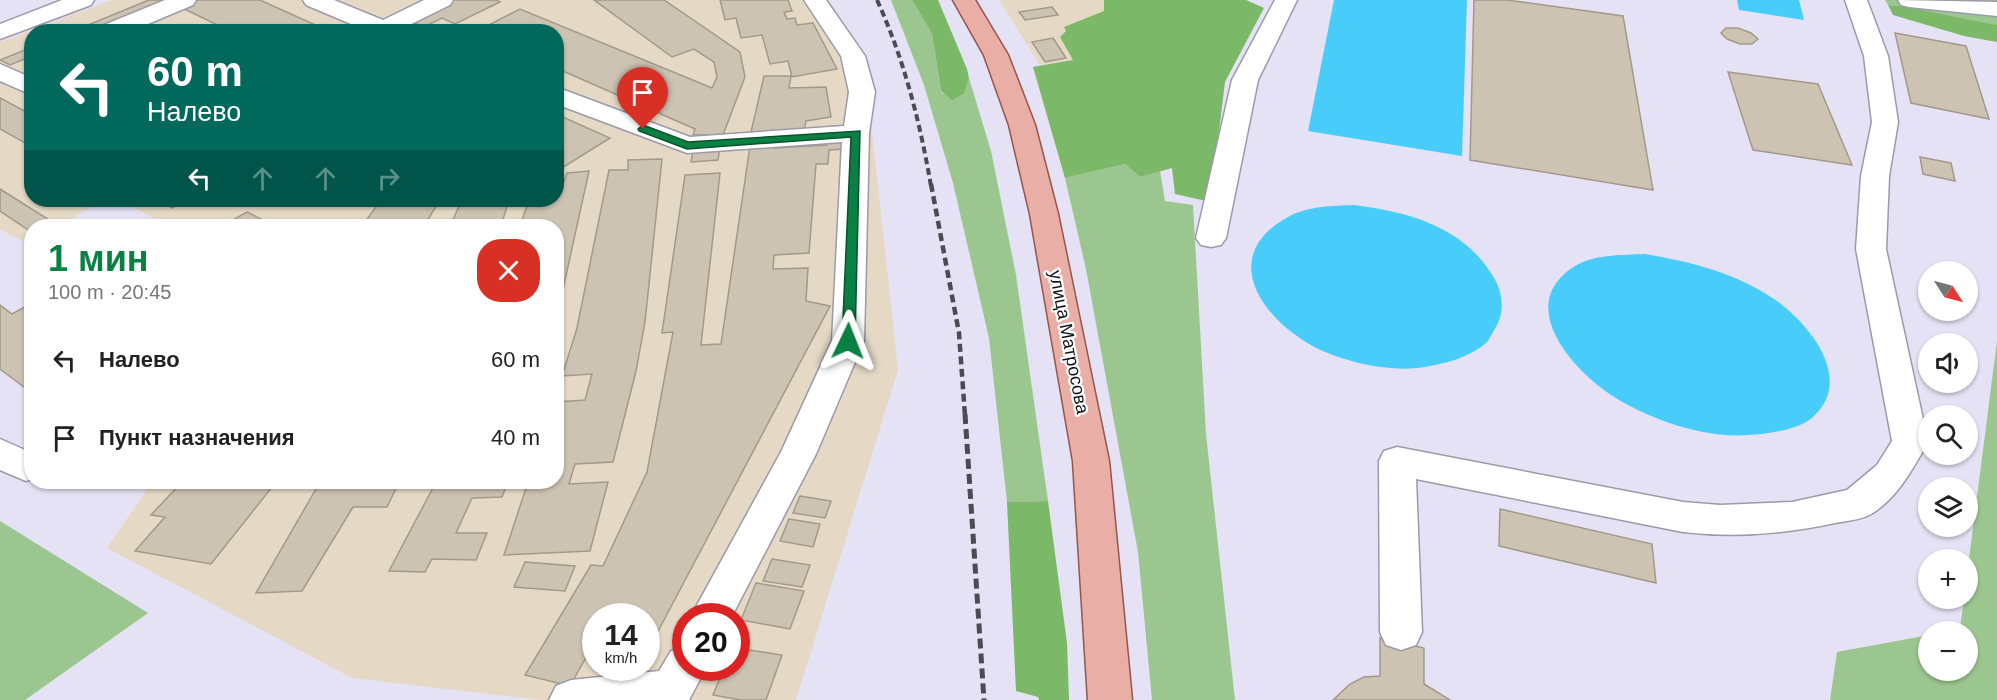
<!DOCTYPE html>
<html lang="ru">
<meta charset="utf-8">
<style>
:root{--surface:#fff;--page:#f2f2f2;--text:#222;--muted:#767676;--accent:#0b8043}
body{margin:0;font-family:Arial,sans-serif;background:var(--page);color:var(--text);height:100vh;display:flex;flex-direction:column;font-size:22px;white-space:nowrap}
*{box-sizing:border-box;margin:0}
p{font-size:20px;color:var(--muted)}
.icon{flex:none;width:33px;height:33px;fill:none;stroke:currentColor;stroke-width:2;stroke-linecap:round;stroke-linejoin:round}
.map{position:relative;flex:1;overflow:hidden}
.details{position:absolute;left:24px;top:219px;width:540px;height:270px;display:flex;flex-direction:column;background:var(--surface);border-radius:24px;box-shadow:0 2px 4px #0004}
.details>*{flex:none}
.banner{position:absolute;left:24px;top:24px;width:540px;height:183px;border-radius:24px;box-shadow:0 2px 4px #0004;background:#00695c;color:#fff;overflow:hidden}
.needle{width:39px;rotate:126deg}
.controls{position:absolute;left:1918px;top:261px;display:grid;gap:12px}
.controls a{display:grid;place-items:center;width:60px;height:60px;border-radius:50%;background:var(--surface);box-shadow:0 2px 4px #0004;font-size:30px}
.speed{position:absolute;left:582px;top:603px;display:flex;gap:12px;font-size:30px;font-weight:700;text-align:center}
.speed>*{display:grid;place-content:center;width:78px;height:78px;border-radius:50%;background:var(--surface);box-shadow:0 2px 4px #0004;line-height:1}
.speed small{font-size:15px;font-weight:400}
.speed .limit{border:9px solid #d22;background:#fff;color:#111}
.pin{position:absolute;display:grid;place-items:center;width:51px;height:51px;color:#fff;margin:-62px -26px;border-radius:50% 50% 50% 0;rotate:-45deg;box-shadow:0 0 6px #0007}
.pin .icon{rotate:45deg}
.me{position:absolute;width:66px;margin:-33px;rotate:2deg;stroke-linejoin:round;filter:drop-shadow(0 0 4px #0008)}
.turn{display:flex;align-items:center;gap:21px;height:126px;padding:0 24px;font-size:27px}
.turn .icon{width:78px;height:78px;stroke-width:2.5}
.turn b{display:block;font-size:42px;line-height:51px}
.lanes{display:flex;align-items:center;height:57px;padding:0 24px;background:#0003;justify-content:center;gap:30px;direction:ltr}
.lanes .off{opacity:.35}
.round{display:grid;place-items:center;flex:none;width:63px;height:63px;border-radius:24px;background:var(--page)}
.head{display:flex;align-items:center;justify-content:space-between;height:102px;padding:0 24px}
h1{font-size:36px;font-weight:700;line-height:45px;color:var(--accent)}
ul{padding:0;list-style:none}
li{display:flex;align-items:center;gap:18px;height:78px;padding:0 24px}
li div{flex:1}
li b{display:block;font-size:22px}
li em{font-style:normal}
.map>svg:first-child{display:block}
.industrial{fill:#e5d9c5;fill-rule:evenodd}
.green{fill:#9cc68f}
.forest{fill:#7bb867}
.water{fill:#48cdfa}
.building{fill:#cdc3b3;stroke:#a3998a;stroke-width:1.5}
.lines{fill:none;stroke-linecap:round;stroke-linejoin:round}
.minor-casing{stroke:#9c99aa;stroke-width:3}
.major-casing{stroke:#94554d;stroke-width:3}
.minor{fill:#fff;fill-rule:evenodd}
.major{fill:#e9afa6;fill-rule:evenodd}
.rail-far2{stroke:#4c4b54;stroke-width:4;stroke-dasharray:7 4;stroke-linecap:butt}
.rail-far1{stroke:#4c4b54;stroke-width:4.5;stroke-dasharray:8 4.5;stroke-linecap:butt}
.rail{stroke:#4c4b54;stroke-width:5;stroke-dasharray:10 5;stroke-linecap:butt}
.route{fill:#0b8043;stroke:#07532c;stroke-width:1.5}
.labels{text-anchor:middle;dominant-baseline:central;stroke-width:4.5;stroke-linejoin:round;paint-order:stroke}
.street-label{font-size:18px;fill:#111016;stroke:#fff}
</style>
<div class="map">
<svg width="1997" height="700" viewBox="0 0 1997 700">
<rect width="100%" height="100%" fill="#e4e2f4"/>
<g class="industrial">
<path d="M112 0H829L864 58 898 370 796 700H541L352 678 107 548 152 482H556V226H169L119 200H556V32H32V200H105L58 226H32L31 242 28 244 0 229V42ZM596 616H646V668H596ZM686 616H736V668H686Z"/>
<polygon points="999,0 1144,0 1086,63 1055,89"/>
</g>
<g class="green">
<polygon points="891,0 912,0 932,34 941,92 953,99 964,94 969,78 991,151 1016,275 1048,501 1007,502 989,338 953,183 924,85"/>
<polygon points="1885,0 1997,0 1997,25 1908,7 1888,5"/>
<polygon points="1125,164 1140,177 1160,171 1165,201 1193,205 1206,434 1235,700 1152,700 1138,552 1086,269 1065,178"/>
<polygon points="1997,341 1997,700 1830,700 1837,652 1929,635 1929,670 1968,670 1968,632 1945,631 1960,628 1964,599 1968,598 1968,567"/>
<polygon points="0,521 148,613 25,700 0,700"/>
</g>
<g class="forest">
<polygon points="912,0 938,0 967,69 969,78 964,94 952,100 941,91 932,34"/>
<polygon points="1104,0 1246,0 1264,8 1225,82 1213,180 1206,201 1175,194 1172,168 1140,177 1125,164 1065,178 1033,67 1073,60 1060,37 1066,31 1064,27 1104,11"/>
<polygon points="1888,5 1908,7 1997,25 1997,42 1964,36 1893,15"/>
<polygon points="1048,501 1067,643 1069,700 1039,700 1038,697 1016,691 1007,502"/>
</g>
<g class="water">
<polygon points="1334,0 1467,0 1462,156 1308,131"/>
<polygon points="1737,0 1799,0 1804,20 1739,10"/>
<path d="M1354 205C1409 212 1465 227 1494 278 1502 291 1505 310 1497 325 1494 330 1491 336 1488 341 1480 350 1460 359 1448 362 1438 364 1427 367 1417 368 1387 371 1350 363 1323 351 1267 326 1213 258 1288 217 1307 206 1332 206 1354 205Z"/>
<path d="M1645 254C1692 262 1737 273 1777 301 1811 326 1854 380 1813 417 1799 430 1767 434 1748 435 1702 439 1637 416 1600 387 1563 358 1519 301 1575 266 1595 254 1623 255 1645 254Z"/>
</g>
<g class="building">
<polygon points="149,0 170,0 93,32 71,32"/>
<polygon points="196,0 260,0 331,32 232,32 180,7"/>
<polygon points="446,0 496,0 500,2 455,24 442,18 424,27 406,19"/>
<polygon points="594,0 664,0 740,52 745,77 723,135 693,135 695,129 556,68 556,32 475,32 520,9 712,88 717,77 714,62 694,49 672,57"/>
<polygon points="720,0 788,0 792,11 784,12 787,19 795,18 797,25 813,23 837,69 792,77 788,61 770,64 762,35 741,38 736,18 725,20"/>
<polygon points="1474,0 1507,0 1623,16 1653,190 1470,160"/>
<polygon points="1052,7 1058,15 1025,20 1019,12"/>
<polygon points="140,20 165,32 113,32"/>
<polygon points="1726,28 1738,28 1751,33 1758,39 1752,44 1740,44 1727,39 1721,33"/>
<polygon points="1895,33 1966,46 1989,119 1911,103"/>
<polygon points="1053,38 1066,58 1045,62 1032,42"/>
<polygon points="32,47 32,56 10,65 0,60"/>
<polygon points="1728,72 1818,84 1852,165 1753,150"/>
<polygon points="764,76 791,76 789,88 826,87 831,117 806,121 804,131 751,132"/>
<polygon points="0,98 32,115 32,147 0,129"/>
<polygon points="556,114 610,138 562,168 556,166"/>
<polygon points="827,142 844,142 844,149 829,150 828,164 816,164 809,253 774,255 773,269 808,268 806,301 830,306 646,654 646,616 596,616 596,653 589,652 570,686 525,675 591,565 603,566 647,472 673,332 662,333 685,175 720,173 701,345 721,344 750,146 775,145 775,148 827,145"/>
<polygon points="720,148 718,160 691,162 693,150"/>
<polygon points="1920,157 1951,163 1955,181 1923,174"/>
<polygon points="662,159 645,322 636,371 613,462 575,464 569,484 608,482 590,551 504,555 528,482 556,482 556,402 585,400 592,374 562,376 577,328 609,170 628,170 628,160"/>
<polygon points="589,171 556,321 556,226 520,226 529,200 556,200 556,195 559,195 567,173"/>
<polygon points="0,189 51,221 39,226 32,226 30,231 0,211"/>
<polygon points="158,200 190,200 172,208"/>
<polygon points="381,200 440,200 424,226 362,226"/>
<polygon points="462,200 509,200 501,226 450,226"/>
<polygon points="247,212 275,226 222,226"/>
<polygon points="32,303 32,393 0,369 0,305 12,314"/>
<polygon points="182,482 276,482 211,564 135,551 165,517 151,515"/>
<polygon points="320,482 399,482 387,507 353,507 302,591 256,593"/>
<polygon points="436,482 508,482 502,497 472,498 456,533 487,533 476,560 432,559 425,572 389,571"/>
<polygon points="800,496 831,501 825,518 793,513"/>
<polygon points="1500,509 1652,544 1656,583 1499,546"/>
<polygon points="789,519 820,524 813,547 780,541"/>
<polygon points="772,559 810,565 802,587 763,581"/>
<polygon points="525,562 575,566 565,591 514,587"/>
<polygon points="756,583 804,591 790,629 741,620"/>
<polygon points="1380,638 1424,648 1424,684 1450,700 1333,700 1350,684 1364,677 1380,676"/>
<polygon points="736,648 782,655 766,700 741,700 713,695 724,668 736,668"/>
</g>
<g class="lines">
<g class="minor-casing">
<g id="minor">
<polygon points="62,0 94,0 91,5 0,39 0,24"/>
<polygon points="165,0 196,0 193,5 129,32 96,32 99,27"/>
<polygon points="303,0 334,0 383,20 424,0 453,0 450,5 401,29 403,32 370,32 306,5"/>
<polygon points="804,0 826,0 865,56 875,92 869,133 864,341 816,454 732,616 691,616 781,452 832,341 842,142 687,153 556,104 556,87 690,137 844,126 849,92 841,56"/>
<polygon points="1275,0 1297,0 1258,80 1226,238 1221,245 1211,247 1201,245 1196,238 1232,80"/>
<path d="M1845 0H1867L1888 56 1898 122 1889 176 1886 249 1928 442C1914 467 1897 499 1871 514 1861 520 1846 521 1835 523 1784 534 1735 538 1683 532L1416 479 1422 632 1416 645 1401 650 1386 645 1380 632 1379 461 1384 451 1397 447 1683 502 1720 505 1792 502 1847 490 1877 465 1892 441 1856 249 1861 176 1872 122 1864 56Z"/>
<polygon points="1898,0 1997,2 1997,16 1909,7 1901,5"/>
<polygon points="0,64 32,78 32,95 0,81"/>
<polygon points="0,439 32,453 32,479 26,481 0,470"/>
<polygon points="686,646 686,668 706,668 689,700 549,700 556,686 571,680 659,671 671,651"/>
</g>
</g>
<g class="major-casing">
<polygon id="major" points="953,0 975,0 1008,55 1035,125 1058,214 1109,461 1132,700 1088,700 1073,461 1030,214 1009,125 984,55"/>
</g>
<use href="#minor" class="minor"/>
<use href="#major" class="major"/>
<path class="rail-far2" d="M877 0C904 59 920 122 931 186"/>
<polyline class="rail-far1" points="931,184 959,333 965,416"/>
<polyline class="rail" points="965,414 984,700"/>
</g>
<polygon class="route" points="643,125 688,142 860,131 855,341 853,344 848,346 842,341 851,137 687,149 639,131 638,129"/>
<g class="labels">
<g class="street-label">
<text transform="translate(1069 342) rotate(79)">улица Матросова</text>
</g>
</g>
</svg>
<div class="controls">
<a><svg class="needle" viewBox="-14 -14 28 28"><path d="M0-13l5 13h-10z" fill="#e53935"/><path d="M0 13l5-13h-10z" fill="#767676"/></svg></a>
<a><svg class="icon" aria-label="sound" viewBox="0 0 24 24"><path d="M4 9h4l5-4v14l-5-4H4zM17 9q2 3 0 6"/></svg></a>
<a><svg class="icon" aria-label="search" viewBox="0 0 24 24"><circle cx="10" cy="10" r="6"/><path d="M15 15l6 6"/></svg></a>
<a><svg class="icon" aria-label="layers" viewBox="0 0 24 24"><path d="M12 4l9 5-9 5-9-5zM3 14l9 5 9-5"/></svg></a>
<a>+</a>
<a>−</a>
</div>
<div class="speed"><div>14<small>km/h</small></div><div class="limit">20</div></div>
<div class="pin" style="left:643px;top:129px;background:#d93025"><svg class="icon" aria-label="arrive" viewBox="0 0 24 24"><path d="M6 21V4h12l-3 4 3 4H6"/></svg></div>
<svg class="me" style="left:848px;top:341px" viewBox="-20 -20 40 40"><path d="M0-17L14 15 0 8-14 15z" fill="#0b8043" stroke="#fff" stroke-width="4"/></svg>
<div class="banner">
<div class="turn"><svg class="icon" aria-label="left" viewBox="0 0 24 24"><path d="M17 20v-9H6M10 6l-5 5 5 5"/></svg><div><b>60 m</b>Налево</div></div>
<div class="lanes"><svg class="icon" aria-label="left" viewBox="0 0 24 24"><path d="M17 20v-9H6M10 6l-5 5 5 5"/></svg><svg class="icon off" aria-label="ahead" viewBox="0 0 24 24"><path d="M12 20V5M6 11l6-6 6 6"/></svg><svg class="icon off" aria-label="ahead" viewBox="0 0 24 24"><path d="M12 20V5M6 11l6-6 6 6"/></svg><svg class="icon off" aria-label="right" viewBox="0 0 24 24"><path d="M7 20v-9h11M14 6l5 5-5 5"/></svg></div>
</div>
<section class="details">
<div class="head"><div><h1>1 мин</h1><p>100 m · 20:45</p></div><a class="round" style="background:#d93025;color:#fff"><svg class="icon" aria-label="close" viewBox="0 0 24 24"><path d="M6 6l12 12M18 6L6 18"/></svg></a></div>
<ul>
<li><svg class="icon" aria-label="left" viewBox="0 0 24 24"><path d="M17 20v-9H6M10 6l-5 5 5 5"/></svg><div><b>Налево</b></div><em>60 m</em></li>
<li><svg class="icon" aria-label="arrive" viewBox="0 0 24 24"><path d="M6 21V4h12l-3 4 3 4H6"/></svg><div><b>Пункт назначения</b></div><em>40 m</em></li>
</ul>
</section>
</div>
